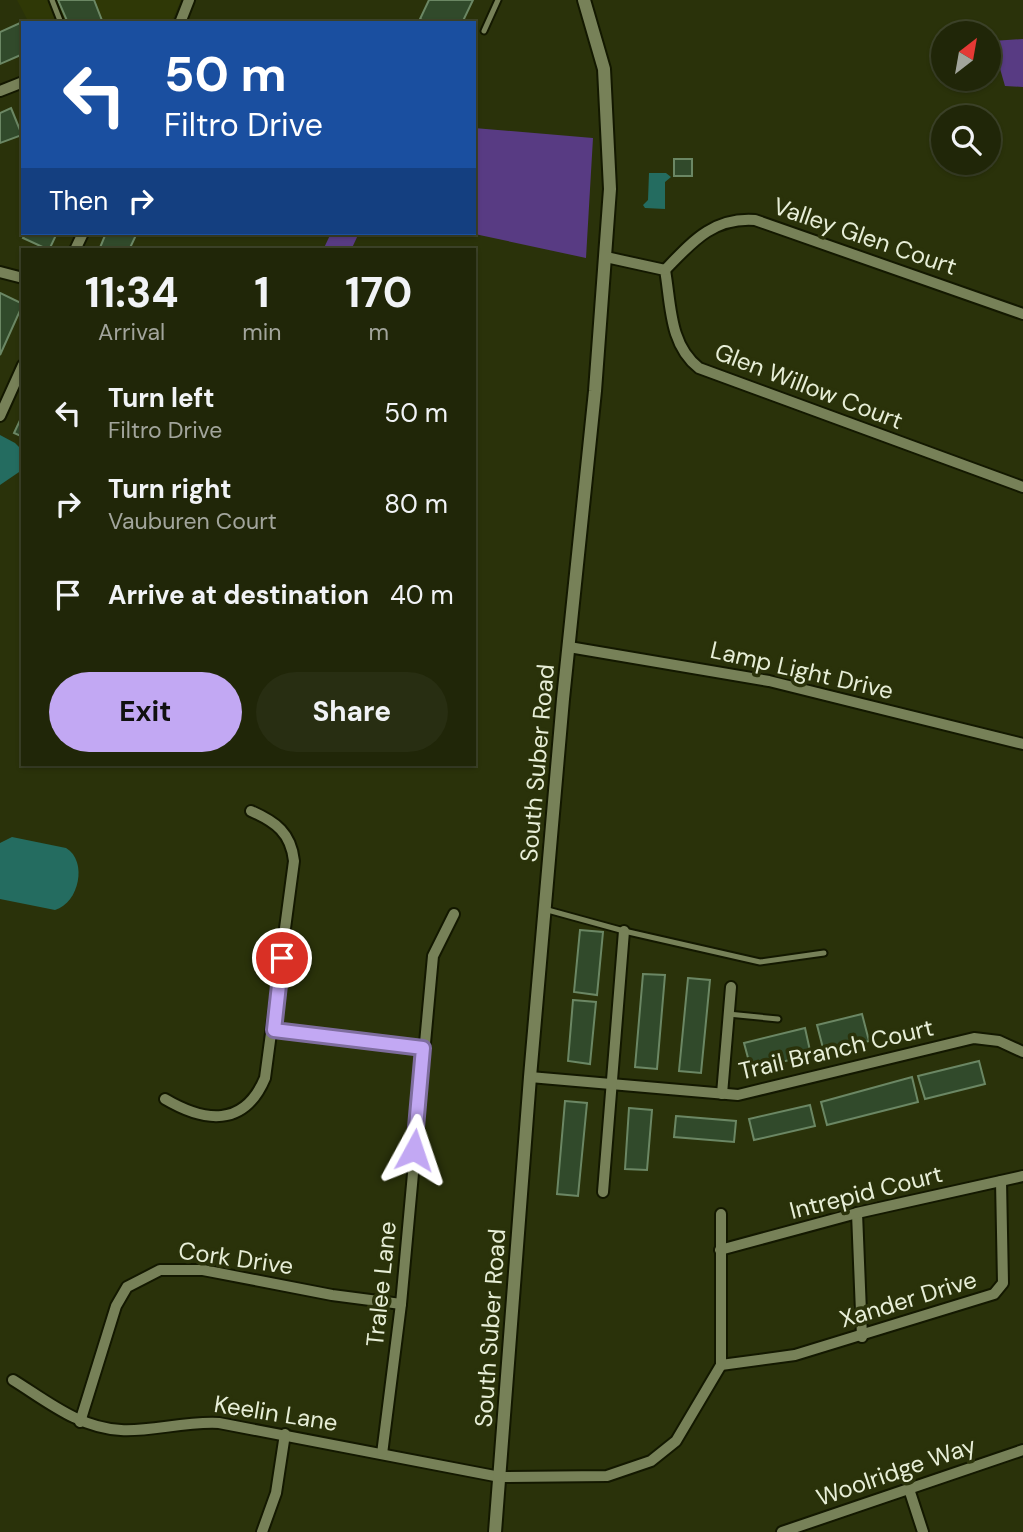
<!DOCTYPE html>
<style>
:root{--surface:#202608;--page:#282e12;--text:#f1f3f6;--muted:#a2a59c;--line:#3d4329;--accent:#c2a8f3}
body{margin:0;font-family:"DM Sans",sans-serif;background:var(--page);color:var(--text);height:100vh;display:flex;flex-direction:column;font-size:26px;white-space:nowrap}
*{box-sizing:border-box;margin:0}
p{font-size:23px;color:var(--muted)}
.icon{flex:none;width:38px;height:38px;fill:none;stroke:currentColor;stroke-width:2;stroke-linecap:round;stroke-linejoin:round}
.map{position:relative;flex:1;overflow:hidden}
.sheet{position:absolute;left:21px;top:248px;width:455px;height:518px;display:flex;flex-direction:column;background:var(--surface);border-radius:0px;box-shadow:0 2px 5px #0004,0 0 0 2px var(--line)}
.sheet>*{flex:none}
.guide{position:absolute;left:21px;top:21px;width:455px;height:214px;border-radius:0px;box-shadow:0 2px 5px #0004,0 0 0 2px var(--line);background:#1a4fa0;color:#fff;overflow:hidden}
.needle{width:46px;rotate:31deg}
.fabs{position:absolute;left:931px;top:21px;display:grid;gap:14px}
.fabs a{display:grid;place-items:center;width:70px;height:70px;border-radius:50%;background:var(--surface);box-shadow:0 2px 5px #0004,0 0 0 2px var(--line);font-size:35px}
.pin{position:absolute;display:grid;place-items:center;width:60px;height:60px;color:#fff;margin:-30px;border:4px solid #fff;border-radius:50%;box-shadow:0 2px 7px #0007}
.me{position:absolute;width:77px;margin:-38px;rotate:5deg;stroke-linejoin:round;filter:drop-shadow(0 0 5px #0008)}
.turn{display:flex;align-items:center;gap:24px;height:147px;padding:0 28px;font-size:32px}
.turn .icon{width:91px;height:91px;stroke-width:2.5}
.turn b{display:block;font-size:49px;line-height:60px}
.then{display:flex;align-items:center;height:66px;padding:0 28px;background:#0003;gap:14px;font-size:26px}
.eta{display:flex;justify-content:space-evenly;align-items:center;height:119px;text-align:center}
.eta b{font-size:42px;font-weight:700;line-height:49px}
.cta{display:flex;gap:14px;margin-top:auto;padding:14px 28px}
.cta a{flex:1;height:80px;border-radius:42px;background:var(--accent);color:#111;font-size:28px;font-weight:700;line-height:80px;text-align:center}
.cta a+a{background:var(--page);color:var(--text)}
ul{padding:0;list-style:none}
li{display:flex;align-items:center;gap:21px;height:91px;padding:0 28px}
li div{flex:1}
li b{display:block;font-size:26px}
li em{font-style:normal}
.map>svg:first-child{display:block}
.built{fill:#2f3806}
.green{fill:#583b83}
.water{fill:#246c60}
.building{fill:#314a2b;stroke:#6b8764;stroke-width:2}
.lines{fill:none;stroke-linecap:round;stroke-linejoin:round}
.service-casing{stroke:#131800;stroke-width:9}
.minor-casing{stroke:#131800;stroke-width:14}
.tertiary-casing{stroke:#131800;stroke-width:16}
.service{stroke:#778158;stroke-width:5}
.minor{stroke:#778158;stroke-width:10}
.tertiary{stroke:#778158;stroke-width:12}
.route-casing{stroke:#7e6d9e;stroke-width:18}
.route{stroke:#c2a8f3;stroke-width:12}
.labels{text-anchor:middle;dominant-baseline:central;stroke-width:7;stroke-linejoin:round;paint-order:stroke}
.street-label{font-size:24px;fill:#e7eed7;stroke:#2a320a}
</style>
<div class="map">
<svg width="1023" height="1532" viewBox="0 0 1023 1532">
<rect width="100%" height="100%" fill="#2a320a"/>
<polygon class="built" points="17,0 181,0 171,23 29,23"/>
<g class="green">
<polygon points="1023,39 1023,87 1005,86 992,41"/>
<polygon points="474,128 593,138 586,258 470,233 474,233"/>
<polygon points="331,233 359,233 351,250 323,250"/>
</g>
<g class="water">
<polygon points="649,173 666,173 671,177 665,182 665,209 645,208 643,205 648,200"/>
<polygon points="0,435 15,443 23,451 22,470 0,485"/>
<path d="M12 837 66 848C88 861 79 903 55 910L0 899V843Z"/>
</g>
<g class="building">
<polygon points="58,0 94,0 103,23 68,23"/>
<polygon points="429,0 473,0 462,23 428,23 420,19"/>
<polygon points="20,23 23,54 0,64 0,32"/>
<polygon points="11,108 22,135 0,143 0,113"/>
<rect x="674" y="159" width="18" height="17"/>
<polygon points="26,233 57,233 49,250 23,238"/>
<polygon points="106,233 137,233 129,250 99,250"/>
<polygon points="0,293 23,304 0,355"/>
<polygon points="23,414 23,437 14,433"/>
<polygon points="580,930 603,932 597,995 574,992"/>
<polygon points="643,974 665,975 657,1069 635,1067"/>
<polygon points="688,978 710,980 701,1073 679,1071"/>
<polygon points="573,1000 596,1002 590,1064 568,1061"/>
<polygon points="862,1014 869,1041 824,1052 817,1025"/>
<polygon points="805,1028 811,1055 751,1069 744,1043"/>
<polygon points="979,1061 985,1084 925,1099 918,1076"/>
<polygon points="912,1077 918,1102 827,1125 821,1102"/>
<polygon points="565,1101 587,1103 578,1196 557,1194"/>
<polygon points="810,1105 815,1126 754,1140 749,1119"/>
<polygon points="629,1108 652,1110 647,1170 625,1169"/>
<polygon points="676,1116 736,1121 734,1142 674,1137"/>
</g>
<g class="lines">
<g class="service-casing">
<g id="service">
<polyline points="52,0 61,23"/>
<polyline points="484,31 498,0"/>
<polyline points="544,909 624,931 760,962 824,953"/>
<polyline points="728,1014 778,1019"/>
</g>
</g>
<g class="minor-casing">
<g id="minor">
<polyline points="180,23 189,0"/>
<polyline points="0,91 23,82"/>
<polyline points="75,250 83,233"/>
<path d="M606 257 665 270C671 304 669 345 699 368L1023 487"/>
<path d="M665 270C692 242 713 217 755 220L1023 314"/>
<polyline points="0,272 23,278"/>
<polyline points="0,416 23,365"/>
<polyline points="569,647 769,681 1023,744"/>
<polyline points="274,1030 423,1048"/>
<polyline points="530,1077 738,1095 974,1038 999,1041 1023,1052"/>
<polyline points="722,1094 731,987"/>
<path d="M165 1099C204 1122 244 1128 265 1078L294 861C291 833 276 822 251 811"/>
<polyline points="603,1192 624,931"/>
<polyline points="857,1213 862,1337"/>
<polyline points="720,1250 857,1213 1023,1176"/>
<polyline points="721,1365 795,1355 994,1294 1003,1283 1001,1181"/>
<path d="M13 1380C47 1401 79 1428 121 1430 150 1432 185 1421 219 1423L500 1477 607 1476 651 1461 676 1441 721 1365V1214"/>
<polyline points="80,1422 116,1306 127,1287 160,1270 203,1270 332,1295 401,1304"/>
<polyline points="382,1454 401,1304 433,956 454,914"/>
<polyline points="909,1489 923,1532"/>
<polyline points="262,1532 276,1493 285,1434"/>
<polyline points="782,1532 1023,1450"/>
</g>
</g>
<g class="tertiary-casing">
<polyline id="tertiary" points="495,1532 530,1077 563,699 595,391 610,189 604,69 584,0"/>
</g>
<use href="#service" class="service"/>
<use href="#minor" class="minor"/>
<use href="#tertiary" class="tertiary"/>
</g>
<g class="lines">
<g class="route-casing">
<polyline id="route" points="282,958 274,1030 423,1048 414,1150"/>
</g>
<use href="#route" class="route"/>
</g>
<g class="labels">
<g class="street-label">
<text transform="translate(865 236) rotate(19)">Valley Glen Court</text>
<text transform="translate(809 386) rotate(21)">Glen Willow Court</text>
<text transform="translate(802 670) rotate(13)">Lamp Light Drive</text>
<text transform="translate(537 763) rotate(-85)">South Suber Road</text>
<text transform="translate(836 1049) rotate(-13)">Trail Branch Court</text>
<text transform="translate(866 1192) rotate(-14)">Intrepid Court</text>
<text transform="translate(236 1258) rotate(8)">Cork Drive</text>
<text transform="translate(381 1284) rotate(-84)">Tralee Lane</text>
<text transform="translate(908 1299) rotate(-17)">Xander Drive</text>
<text transform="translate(490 1328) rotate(-86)">South Suber Road</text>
<text transform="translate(276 1413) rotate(9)">Keelin Lane</text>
<text transform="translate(896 1471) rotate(-19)">Woolridge Way</text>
</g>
</g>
</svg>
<div class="fabs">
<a><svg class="needle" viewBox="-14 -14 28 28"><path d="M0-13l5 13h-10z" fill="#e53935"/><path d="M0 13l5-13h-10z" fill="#a2a59c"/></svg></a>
<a><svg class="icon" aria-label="search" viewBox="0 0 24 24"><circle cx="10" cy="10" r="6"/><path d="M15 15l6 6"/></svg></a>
</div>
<div class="pin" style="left:282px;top:958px;background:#d93025"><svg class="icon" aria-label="arrive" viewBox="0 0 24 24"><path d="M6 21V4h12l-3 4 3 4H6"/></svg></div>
<svg class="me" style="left:414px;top:1150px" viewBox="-20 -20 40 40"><path d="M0-17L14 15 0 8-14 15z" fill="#c2a8f3" stroke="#fff" stroke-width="4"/></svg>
<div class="guide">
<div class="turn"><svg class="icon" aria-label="left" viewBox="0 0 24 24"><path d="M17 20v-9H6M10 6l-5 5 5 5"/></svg><div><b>50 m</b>Filtro Drive</div></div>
<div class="then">Then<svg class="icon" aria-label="right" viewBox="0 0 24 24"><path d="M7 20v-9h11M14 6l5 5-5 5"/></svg></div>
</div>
<section class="sheet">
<div class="eta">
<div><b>11:34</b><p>Arrival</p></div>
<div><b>1</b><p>min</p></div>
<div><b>170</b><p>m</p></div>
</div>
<ul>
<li><svg class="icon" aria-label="left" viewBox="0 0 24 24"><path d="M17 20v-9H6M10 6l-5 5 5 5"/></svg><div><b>Turn left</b><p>Filtro Drive</p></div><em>50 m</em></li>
<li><svg class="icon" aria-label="right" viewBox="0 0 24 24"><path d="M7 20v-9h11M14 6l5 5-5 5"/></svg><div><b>Turn right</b><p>Vauburen Court</p></div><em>80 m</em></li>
<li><svg class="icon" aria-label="arrive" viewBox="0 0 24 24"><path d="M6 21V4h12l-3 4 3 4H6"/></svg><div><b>Arrive at destination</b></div><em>40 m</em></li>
</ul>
<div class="cta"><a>Exit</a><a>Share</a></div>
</section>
</div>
